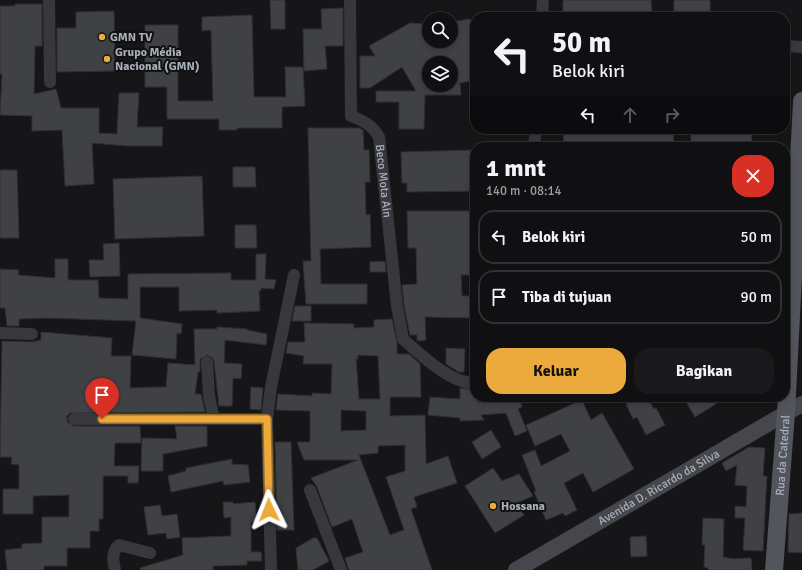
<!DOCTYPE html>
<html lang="id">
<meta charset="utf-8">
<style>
:root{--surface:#101012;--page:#19191b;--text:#f1f3f6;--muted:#9c9d9f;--line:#303032;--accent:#ebaa3b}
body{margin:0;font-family:Signika,sans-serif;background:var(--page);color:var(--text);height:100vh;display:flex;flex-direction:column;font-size:15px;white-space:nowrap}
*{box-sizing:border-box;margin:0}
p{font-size:13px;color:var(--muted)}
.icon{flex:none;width:22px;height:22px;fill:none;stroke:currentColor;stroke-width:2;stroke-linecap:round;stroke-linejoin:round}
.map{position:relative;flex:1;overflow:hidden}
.details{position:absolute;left:470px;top:142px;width:320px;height:260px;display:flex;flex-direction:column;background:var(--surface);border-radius:16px;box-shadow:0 2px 6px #0003,0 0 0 1px var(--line)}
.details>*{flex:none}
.top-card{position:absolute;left:470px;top:12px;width:320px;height:122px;border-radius:16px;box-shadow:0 2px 6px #0003,0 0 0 1px var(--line);background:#101012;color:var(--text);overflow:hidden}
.tools{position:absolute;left:422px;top:12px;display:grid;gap:8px}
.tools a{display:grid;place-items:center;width:36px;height:36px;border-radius:50%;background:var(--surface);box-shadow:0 2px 6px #0003,0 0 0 1px var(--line);font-size:20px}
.pin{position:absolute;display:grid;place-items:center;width:34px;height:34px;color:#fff;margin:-41px -17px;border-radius:50% 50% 50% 0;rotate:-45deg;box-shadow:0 0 4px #0007}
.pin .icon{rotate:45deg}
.me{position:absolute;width:44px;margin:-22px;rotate:358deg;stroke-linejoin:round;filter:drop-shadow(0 0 3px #0008)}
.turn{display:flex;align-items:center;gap:14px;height:84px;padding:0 16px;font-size:18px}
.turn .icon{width:52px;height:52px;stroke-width:2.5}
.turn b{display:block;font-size:28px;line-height:34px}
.lanes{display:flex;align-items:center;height:38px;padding:0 16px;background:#0003;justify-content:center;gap:20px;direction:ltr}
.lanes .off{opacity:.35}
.round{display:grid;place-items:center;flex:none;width:42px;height:42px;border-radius:16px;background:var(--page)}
.overview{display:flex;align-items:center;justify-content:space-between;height:68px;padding:0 16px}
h1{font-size:24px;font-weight:700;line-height:30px}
.primary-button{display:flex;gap:8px;margin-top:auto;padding:8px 16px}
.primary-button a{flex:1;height:46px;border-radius:16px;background:var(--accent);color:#111;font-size:16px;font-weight:700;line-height:46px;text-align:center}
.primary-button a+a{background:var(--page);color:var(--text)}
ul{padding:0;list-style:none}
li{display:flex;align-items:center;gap:12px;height:54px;margin:0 8px 6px;padding:0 8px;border:2px solid var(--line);border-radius:16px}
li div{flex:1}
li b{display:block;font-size:15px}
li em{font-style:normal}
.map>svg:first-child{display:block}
.building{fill:#404145;stroke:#303034;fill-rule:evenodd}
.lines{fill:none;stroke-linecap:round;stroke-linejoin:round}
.street{stroke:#37383d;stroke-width:12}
.secondary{stroke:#45474d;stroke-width:16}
.primary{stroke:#53555c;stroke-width:18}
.route-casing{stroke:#996e26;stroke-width:10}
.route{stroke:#ebaa3b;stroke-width:7}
.poi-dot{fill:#ebaa3b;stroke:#111113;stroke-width:1.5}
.labels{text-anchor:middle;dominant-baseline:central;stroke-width:4;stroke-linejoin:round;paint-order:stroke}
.poi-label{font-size:12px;font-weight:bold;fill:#a8aeb7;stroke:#111113;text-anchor:start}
.street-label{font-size:12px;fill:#a8aeb7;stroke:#111113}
</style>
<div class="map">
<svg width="802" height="570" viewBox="0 0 802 570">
<rect width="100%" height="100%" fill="#161618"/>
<g class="building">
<polygon points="270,0 285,0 285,29 271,29"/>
<polygon points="563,0 651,0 652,13 644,13 645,17 595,17 594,14 563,14"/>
<rect x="674" y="0" width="36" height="17"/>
<polygon points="15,4 42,4 42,46 35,46 34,94 56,89 61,108 99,108 99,133 117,134 119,93 139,93 137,127 163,127 162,146 128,146 92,143 94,184 65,186 62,130 32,131 32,116 0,115 2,74 0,74 0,6 15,6"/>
<polygon points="343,8 343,46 325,46 327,69 304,71 303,29 322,29 321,9"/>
<polygon points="114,11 115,71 57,72 57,28 76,28 76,12"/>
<polygon points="252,15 254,97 286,97 285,67 303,67 305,106 282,107 282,128 237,128 237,130 219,130 219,119 167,119 167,87 145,87 145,25 178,25 178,101 213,101 211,30 202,31 202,17"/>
<path d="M469 19 475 23V71L473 73 475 80 460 83 461 95H425L424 129H399V102H376V91H416L402 67 370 88H360V56H375L369 46 410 23 424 24 429 29V41H451V26L453 22ZM429 63H451V85H429Z"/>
<polygon points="308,128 359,128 363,130 364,150 369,150 370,182 365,182 366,215 370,214 371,247 320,249 321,284 367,284 367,304 306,304 303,261 311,261"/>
<polygon points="563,129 673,129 674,147 564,147"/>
<polygon points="691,129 752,129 751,147 691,147"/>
<polygon points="475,150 475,191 407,192 407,183 402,183 401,152"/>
<polygon points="233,167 255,167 256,187 233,187"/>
<polygon points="0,170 17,170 19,238 0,238"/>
<polygon points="202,176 204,236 115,239 113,179"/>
<polygon points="407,211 475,211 475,275 461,275 462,296 475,296 475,318 425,317 426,340 417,341 417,335 410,335 404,305 402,285 417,284 416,248 408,248"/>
<polygon points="235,225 256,225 257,248 235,248"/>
<polygon points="119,243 120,276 90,277 89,260 104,260 103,244"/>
<polygon points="256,254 266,254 265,279 276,280 274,289 261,288 261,291 259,291 260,311 217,313 217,310 179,311 179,287 140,287 140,318 182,324 181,334 177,333 176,359 132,355 136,321 47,318 19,319 19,326 7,326 5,308 0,308 0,269 19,270 18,275 55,278 55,259 68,259 68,280 98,280 99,298 128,299 128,274 231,273 231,280 256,280"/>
<polygon points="385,261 386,272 370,272 370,262"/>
<polygon points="295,306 311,306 311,321 292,321"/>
<path d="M392 319 397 343V354H409L420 364 421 397H390V416L425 415 426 464 448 456 457 483 414 497 417 507 411 509 432 570H349L345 558 363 552 352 519 332 527 317 487 311 478 358 460H304L297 442H310V411L276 410 278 394 312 396V393L331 394 332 364H303L304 356 286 353 288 342H305L304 323 354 324V328L374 327V320ZM358 355 378 356 380 399H359L356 359H358ZM341 410 366 411V430L341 431ZM405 445V471L386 477 404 530 390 535 359 455 378 453V446Z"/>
<polygon points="217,327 247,329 247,330 267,334 266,345 225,340 224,363 242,364 241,379 233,378 232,406 219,406 214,361 213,358 207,355 200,359 200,372 198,372 195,394 201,394 205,412 70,413 67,416 67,422 74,426 140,426 141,443 115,443 114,466 139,466 138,483 128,483 128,476 103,476 103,519 99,519 99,531 90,531 90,548 67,548 67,566 44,566 44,570 7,570 5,550 22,548 22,544 42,543 42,517 69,517 69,495 33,496 33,514 3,514 3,489 19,489 19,465 11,464 12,457 0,457 2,341 32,342 41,340 41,332 112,338 111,356 131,356 130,388 159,387 166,387 168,363 195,365 194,329 217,329"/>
<polygon points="446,348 465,349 464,372 459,372 446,364"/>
<polygon points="251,387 263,388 261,410 250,409"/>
<polygon points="460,388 475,390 475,397 477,397 478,402 498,401 508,397 519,397 522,407 518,409 527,431 515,436 506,413 481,415 484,420 460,421 460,418 428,415 430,397 460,399"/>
<polygon points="630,397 647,397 654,409 656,408 665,425 646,435 637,417 633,419 626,404 627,404 625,400"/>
<polygon points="683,397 712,397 716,404 695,417"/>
<polygon points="582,400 591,420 602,413 634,469 593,492 583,473 564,483 577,510 565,516 563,513 546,520 534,492 536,491 522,455 535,450 541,466 570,451 561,434 535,446 526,425"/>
<polygon points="175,426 207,426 207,446 163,454 163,471 141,471 142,438 177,439"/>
<polygon points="491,430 501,447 482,459 472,442"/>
<polygon points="275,442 291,442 294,530 277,530"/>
<polygon points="749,447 765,448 763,476 767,476 763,551 743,550 745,518 735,518 735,506 746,507 747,486 735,485 737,465 726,471 722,463"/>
<polygon points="232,459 232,464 248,465 250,482 224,485 223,481 171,492 168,476 186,471 186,468"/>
<polygon points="493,468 502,481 519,474 533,496 516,503 524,515 495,533 465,486"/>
<polygon points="223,502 233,502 233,504 255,502 257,522 251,522 251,552 261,552 262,561 247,561 247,565 213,566 213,570 141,570 140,568 183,555 182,538 231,536 231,517 224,518"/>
<polygon points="160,505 162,516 177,514 180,537 167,539 166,533 148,535 144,507"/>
<polygon points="802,513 802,553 788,552 789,514"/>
<polygon points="703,518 724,519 723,557 733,559 751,558 752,570 708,570 708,568 704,567 705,545 702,545"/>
<polygon points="646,536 647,556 631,557 630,537"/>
<polygon points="313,538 317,538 329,561 313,570 298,570 296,548"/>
</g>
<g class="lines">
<g class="street">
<polyline points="49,0 50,82"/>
<path id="s1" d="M350 0 351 116C364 121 372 125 379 137L397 306 403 339C420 354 451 384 475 383"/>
<polyline points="542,17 543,0"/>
<polyline points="785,46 802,47"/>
<polyline points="534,147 536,129"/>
<polyline points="0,333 32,334"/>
<polyline points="207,362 209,396 214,419"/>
<polyline points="74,419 267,419"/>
<polyline points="310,490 341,570"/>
<path d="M115 570C113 560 111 552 119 545L150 553"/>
<polyline points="271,570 267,419 271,387 294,275"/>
</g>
<path class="secondary" id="s2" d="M516 570 802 404"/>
<path class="primary" id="s3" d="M774 570 786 413 802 101"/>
</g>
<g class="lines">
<g class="route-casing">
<polyline id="route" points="102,419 267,419 269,510"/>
</g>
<use href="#route" class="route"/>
</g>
<g class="poi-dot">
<circle cx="102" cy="37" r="4"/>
<circle cx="107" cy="59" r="4"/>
<circle cx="493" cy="506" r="4"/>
</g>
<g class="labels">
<g class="poi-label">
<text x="110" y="37">GMN TV</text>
<text x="115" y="52">Grupo Média<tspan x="115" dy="14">Nacional (GMN)</tspan></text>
<text x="501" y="506">Hossana</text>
</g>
<g class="street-label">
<text stroke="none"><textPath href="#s1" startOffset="196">Beco Mota Ain</textPath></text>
<text stroke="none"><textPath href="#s3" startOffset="115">Rua da Catedral</textPath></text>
<text stroke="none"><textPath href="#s2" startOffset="165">Avenida D. Ricardo da Silva</textPath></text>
</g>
</g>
</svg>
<div class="tools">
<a><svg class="icon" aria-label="search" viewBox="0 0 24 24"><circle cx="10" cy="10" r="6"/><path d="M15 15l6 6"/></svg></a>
<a><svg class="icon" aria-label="layers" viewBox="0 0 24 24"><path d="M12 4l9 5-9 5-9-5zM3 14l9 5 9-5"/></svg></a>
</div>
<div class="pin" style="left:102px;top:419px;background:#d93025"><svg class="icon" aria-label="arrive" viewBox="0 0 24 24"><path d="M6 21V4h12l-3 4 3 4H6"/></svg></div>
<svg class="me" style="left:269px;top:510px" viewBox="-20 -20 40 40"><path d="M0-17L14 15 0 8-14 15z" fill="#ebaa3b" stroke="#fff" stroke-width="4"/></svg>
<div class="top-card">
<div class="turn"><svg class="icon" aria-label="left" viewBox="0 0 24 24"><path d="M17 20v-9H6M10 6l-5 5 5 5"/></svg><div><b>50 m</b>Belok kiri</div></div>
<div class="lanes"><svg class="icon" aria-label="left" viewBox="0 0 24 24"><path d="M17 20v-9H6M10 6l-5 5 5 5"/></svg><svg class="icon off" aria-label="ahead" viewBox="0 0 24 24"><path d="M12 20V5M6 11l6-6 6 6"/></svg><svg class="icon off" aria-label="right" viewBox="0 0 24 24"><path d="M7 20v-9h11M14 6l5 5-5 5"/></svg></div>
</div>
<section class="details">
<div class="overview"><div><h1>1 mnt</h1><p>140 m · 08:14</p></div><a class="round" style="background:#d93025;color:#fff"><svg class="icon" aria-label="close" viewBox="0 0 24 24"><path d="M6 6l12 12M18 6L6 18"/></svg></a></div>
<ul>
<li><svg class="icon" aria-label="left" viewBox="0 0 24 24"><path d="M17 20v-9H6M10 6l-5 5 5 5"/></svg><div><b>Belok kiri</b></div><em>50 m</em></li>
<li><svg class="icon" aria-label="arrive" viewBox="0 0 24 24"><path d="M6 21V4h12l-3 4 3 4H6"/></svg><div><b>Tiba di tujuan</b></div><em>90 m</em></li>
</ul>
<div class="primary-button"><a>Keluar</a><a>Bagikan</a></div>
</section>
</div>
